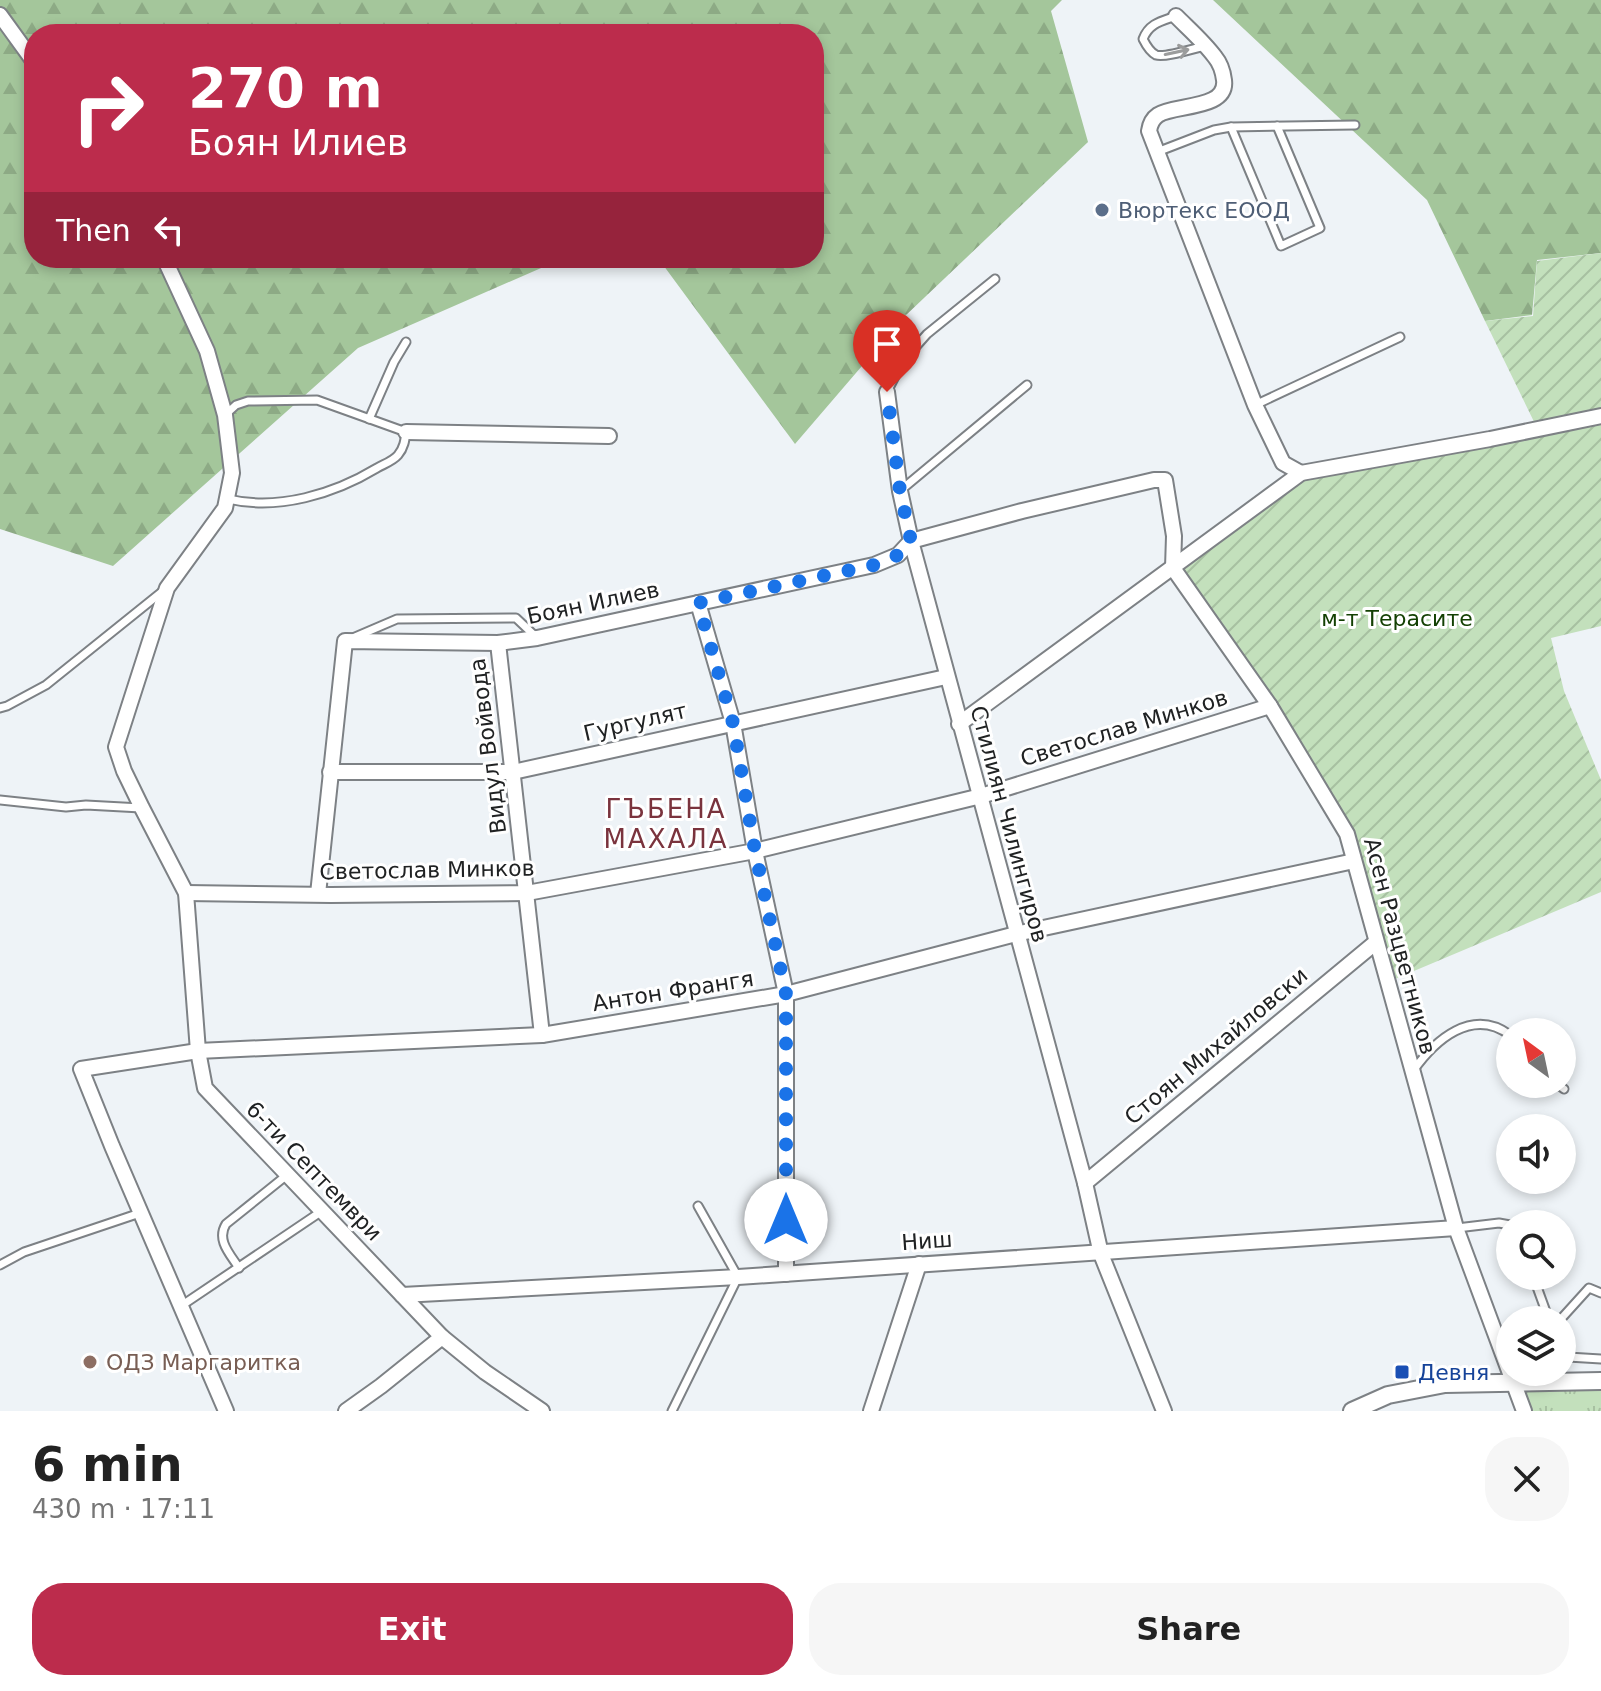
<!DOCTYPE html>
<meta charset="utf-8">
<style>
:root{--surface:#fff;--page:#f6f6f6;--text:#222;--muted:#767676;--accent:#bc2c4c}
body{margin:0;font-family:"DejaVu Sans",sans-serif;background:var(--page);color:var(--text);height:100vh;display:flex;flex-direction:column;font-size:30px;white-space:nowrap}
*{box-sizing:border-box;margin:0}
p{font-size:26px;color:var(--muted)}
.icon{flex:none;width:44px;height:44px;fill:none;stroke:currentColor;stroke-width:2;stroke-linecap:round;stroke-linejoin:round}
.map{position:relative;height:1411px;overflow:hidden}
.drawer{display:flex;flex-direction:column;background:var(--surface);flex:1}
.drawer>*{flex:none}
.top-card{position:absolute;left:24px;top:24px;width:800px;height:244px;border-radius:32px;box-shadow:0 4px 12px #0003;background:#bc2c4c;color:#fff;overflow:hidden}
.needle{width:52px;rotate:327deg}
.controls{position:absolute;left:1496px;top:1018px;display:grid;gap:16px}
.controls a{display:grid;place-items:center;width:80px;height:80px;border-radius:50%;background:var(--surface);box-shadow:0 4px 12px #0003;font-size:40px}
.pin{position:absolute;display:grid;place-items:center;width:68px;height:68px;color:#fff;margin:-82px -34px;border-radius:50% 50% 50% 0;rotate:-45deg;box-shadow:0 0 8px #0007}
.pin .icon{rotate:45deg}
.me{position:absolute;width:88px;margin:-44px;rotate:0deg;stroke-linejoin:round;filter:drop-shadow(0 0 6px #0008)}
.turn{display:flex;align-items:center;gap:28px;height:168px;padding:0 32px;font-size:36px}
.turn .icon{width:104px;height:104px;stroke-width:2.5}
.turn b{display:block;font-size:56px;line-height:68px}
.then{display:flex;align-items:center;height:76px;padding:0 32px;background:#0003;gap:16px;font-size:30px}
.round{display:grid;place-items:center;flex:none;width:84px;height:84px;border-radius:32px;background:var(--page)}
.headline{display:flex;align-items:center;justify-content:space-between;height:136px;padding:0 32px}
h1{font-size:48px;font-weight:700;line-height:60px}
.action{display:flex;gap:16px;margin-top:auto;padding:16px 32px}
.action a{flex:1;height:92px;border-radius:32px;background:var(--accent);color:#fff;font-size:32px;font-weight:700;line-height:92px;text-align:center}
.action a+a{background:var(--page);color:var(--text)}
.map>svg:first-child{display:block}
.grass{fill:url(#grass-tufts)}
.forest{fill:url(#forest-firs)}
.garden{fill:url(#garden-furrows)}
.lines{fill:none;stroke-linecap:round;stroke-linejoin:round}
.service-casing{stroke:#7d8185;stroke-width:11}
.minor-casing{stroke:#7d8185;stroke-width:18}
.tertiary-casing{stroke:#7d8185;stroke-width:20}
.service{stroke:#fff;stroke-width:7}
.minor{stroke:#fff;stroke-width:14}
.tertiary{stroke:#fff;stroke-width:16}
.oneway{stroke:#9b9c9c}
.route{stroke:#1a73e8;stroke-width:14;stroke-dasharray:0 25.2}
.service-dot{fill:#5c6f8a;stroke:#fff;stroke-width:3}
.education-dot{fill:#8d6e63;stroke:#fff;stroke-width:3}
.transit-dot{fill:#1a4fb4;stroke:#fff;stroke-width:3}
.labels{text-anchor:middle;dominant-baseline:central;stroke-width:6;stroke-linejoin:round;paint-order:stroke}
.service-label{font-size:22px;fill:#4e5e75;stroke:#fff;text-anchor:start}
.street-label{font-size:22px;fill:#202223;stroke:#fff}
.park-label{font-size:22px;fill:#134003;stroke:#fff}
.education-label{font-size:22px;fill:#785e54;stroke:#fff;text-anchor:start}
.transit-label{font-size:22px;fill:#164399;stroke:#fff;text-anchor:start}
.quarter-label{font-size:26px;letter-spacing:2px;fill:#7a333d;stroke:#fff}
</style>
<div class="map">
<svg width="1601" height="1411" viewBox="0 0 1601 1411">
<defs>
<pattern id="grass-tufts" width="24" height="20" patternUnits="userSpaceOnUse" patternTransform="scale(2)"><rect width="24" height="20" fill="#c3e0bc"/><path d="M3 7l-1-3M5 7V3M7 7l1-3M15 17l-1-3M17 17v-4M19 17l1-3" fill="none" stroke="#a7c0a1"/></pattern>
<pattern id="forest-firs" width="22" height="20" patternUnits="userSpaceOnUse" patternTransform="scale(2)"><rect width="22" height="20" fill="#a4c69b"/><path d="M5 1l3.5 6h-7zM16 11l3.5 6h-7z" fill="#8daa85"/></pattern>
<pattern id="garden-furrows" width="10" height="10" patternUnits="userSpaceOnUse" patternTransform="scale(2)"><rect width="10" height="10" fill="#c3e0bc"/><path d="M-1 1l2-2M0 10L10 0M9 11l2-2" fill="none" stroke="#a7c0a1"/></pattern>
</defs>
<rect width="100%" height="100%" fill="#eef3f7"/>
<polygon class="grass" points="1601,1381 1601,1411 1524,1411 1513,1383"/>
<g class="forest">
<polygon points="0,0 1062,0 1051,11 1088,142 904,317 795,444 658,258 814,258 814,34 34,34 34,258 564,258 358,348 113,566 0,529"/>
<polygon points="1213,0 1601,0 1601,253 1537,260 1532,315 1485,321 1427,200"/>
</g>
<polygon class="garden" points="1601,253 1601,626 1551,638 1564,691 1601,780 1601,892 1395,979 1355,833 1179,570 1304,476 1540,434 1485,321 1533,316 1537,261"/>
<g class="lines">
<g class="service-casing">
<g id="service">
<path d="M1176 16C1162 21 1149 23 1143 39 1146 45 1150 52 1156 55 1165 58 1195 48 1205 46"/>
<polyline points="1231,127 1281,246 1320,228 1277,126"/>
<polyline points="1157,152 1214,130 1231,127 1355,125"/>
<polyline points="887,392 903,361 927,334 995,279"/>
<polyline points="1255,405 1400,337"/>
<path d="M225 415 236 405 248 401 317 400 406 432C405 440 404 448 398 455 393 461 384 464 377 468 334 494 278 511 228 499"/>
<polyline points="369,419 394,362 406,342"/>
<polyline points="901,490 1027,385"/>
<polyline points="355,637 397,619 516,618 535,636"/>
<polyline points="0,708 7,706 46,685 163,591"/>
<polyline points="0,800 66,807 86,805 141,808"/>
<path d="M1413 1071C1435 1040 1472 1007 1510 1035"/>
<polyline points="1557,1084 1564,1089"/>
<polyline points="1457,1228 1499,1223 1510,1225"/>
<polyline points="0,1265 24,1252 140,1213"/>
<path d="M239 1268C230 1254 216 1240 226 1224L287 1175"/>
<polyline points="1533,1276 1549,1320"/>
<polyline points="181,1306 322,1211"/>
<polyline points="1560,1320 1589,1288 1601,1293"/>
<polyline points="1562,1354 1568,1357 1601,1359"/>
<polyline points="672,1411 738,1277 698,1206"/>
</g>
</g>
<g class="minor-casing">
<g id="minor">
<polyline points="0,15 34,62"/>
<path d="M1176 16C1189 29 1204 42 1215 57 1220 63 1223 72 1224 80 1228 110 1174 104 1158 115 1152 119 1150 124 1149 131L1255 405 1283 463 1301 473"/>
<polyline points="164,258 207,351 225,415 232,473 225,508 167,588 116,747 124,771 142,808 186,893 198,1051 205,1088 442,1337 485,1372 542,1411"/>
<polyline points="887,392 900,491 911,541 1085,1183 1101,1254 1164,1411"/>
<polyline points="406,432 609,436"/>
<polyline points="698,603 733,723 755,851 786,994 786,1274"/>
<polyline points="498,643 542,1035"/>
<polyline points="959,724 1301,473 1490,439 1601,416"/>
<polyline points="330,772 513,772 946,677"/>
<polyline points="186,893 331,895 527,893 755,851 981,796 1270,706"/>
<polyline points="318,894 345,641 498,643 537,638 874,565 898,555 911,541 1022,511 1154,480 1165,480 1174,536 1173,568 1270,706 1347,834 1456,1228 1524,1411"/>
<polyline points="1085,1183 1375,943"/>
<polyline points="402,1295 738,1277 1456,1228"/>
<polyline points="226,1411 112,1146 81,1069 198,1051 542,1035 786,994 1016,934 1354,861"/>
<polyline points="346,1411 381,1386 442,1337"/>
<polyline points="871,1411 919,1264"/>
</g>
</g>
<g class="tertiary-casing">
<polyline id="tertiary" points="1352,1411 1388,1395 1445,1384 1601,1381"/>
</g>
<use href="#service" class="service"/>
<use href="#minor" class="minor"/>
<use href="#tertiary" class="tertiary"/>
</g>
<defs><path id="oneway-shaft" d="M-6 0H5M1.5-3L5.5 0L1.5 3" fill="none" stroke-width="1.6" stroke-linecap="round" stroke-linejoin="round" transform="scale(2)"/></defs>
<use class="oneway" href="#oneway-shaft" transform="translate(1177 52) rotate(-12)"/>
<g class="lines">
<polyline class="route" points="786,1220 786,994 755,851 733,723 698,603 874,565 898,555 911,541 900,491 887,392"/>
</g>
<circle class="service-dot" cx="1102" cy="210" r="8"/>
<circle class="education-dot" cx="90" cy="1362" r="8"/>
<rect class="transit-dot" x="1394" y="1364" width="16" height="16" rx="4"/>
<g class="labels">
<g class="service-label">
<text x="1118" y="210">Вюртекс ЕООД</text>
</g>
<g class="street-label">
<text transform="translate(593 603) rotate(-12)">Боян Илиев</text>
<text transform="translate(635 722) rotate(-13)">Гургулят</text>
<text transform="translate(1124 728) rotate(-17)">Светослав Минков</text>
<text transform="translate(488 746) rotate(-97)">Видул Войвода</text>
<text transform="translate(1009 824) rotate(75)">Стилиян Чилингиров</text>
<text transform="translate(427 870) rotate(-1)">Светослав Минков</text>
<text transform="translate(1400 946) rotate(75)">Асен Разцветников</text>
<text transform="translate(673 991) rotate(-9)">Антон Франгя</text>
<text transform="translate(1216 1046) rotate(-40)">Стоян Михайловски</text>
<text transform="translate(314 1171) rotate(46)">6-ти Септември</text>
<text transform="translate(927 1241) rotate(-4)">Ниш</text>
</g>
<g class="park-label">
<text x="1397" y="618">м-т Терасите</text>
</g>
<g class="education-label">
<text x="106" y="1362">ОДЗ Маргаритка</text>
</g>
<g class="transit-label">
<text x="1418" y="1372">Девня</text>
</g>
<g class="quarter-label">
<text x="666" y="809">ГЪБЕНА<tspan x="666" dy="30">МАХАЛА</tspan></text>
</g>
</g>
</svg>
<div class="controls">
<a><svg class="needle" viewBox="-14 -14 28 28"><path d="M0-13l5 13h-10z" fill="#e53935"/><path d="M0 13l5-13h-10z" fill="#767676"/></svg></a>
<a><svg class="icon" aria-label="sound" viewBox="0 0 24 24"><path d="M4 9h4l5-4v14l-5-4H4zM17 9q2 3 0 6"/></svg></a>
<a><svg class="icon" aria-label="search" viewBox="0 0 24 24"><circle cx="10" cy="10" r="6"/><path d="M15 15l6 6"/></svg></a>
<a><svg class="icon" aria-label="layers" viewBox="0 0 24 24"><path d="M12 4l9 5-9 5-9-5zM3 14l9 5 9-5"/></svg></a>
</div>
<div class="pin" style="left:887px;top:392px;background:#d93025"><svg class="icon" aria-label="arrive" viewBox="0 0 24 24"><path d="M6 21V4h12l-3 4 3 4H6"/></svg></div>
<svg class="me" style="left:786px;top:1220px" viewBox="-20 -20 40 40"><circle r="19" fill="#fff"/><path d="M0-13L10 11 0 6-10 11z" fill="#1a73e8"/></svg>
<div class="top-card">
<div class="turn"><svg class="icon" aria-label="right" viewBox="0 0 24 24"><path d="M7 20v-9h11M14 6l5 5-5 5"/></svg><div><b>270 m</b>Боян Илиев</div></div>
<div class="then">Then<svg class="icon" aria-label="left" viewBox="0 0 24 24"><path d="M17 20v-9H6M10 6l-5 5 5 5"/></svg></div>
</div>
</div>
<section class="drawer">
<div class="headline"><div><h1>6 min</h1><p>430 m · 17:11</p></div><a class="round"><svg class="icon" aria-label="close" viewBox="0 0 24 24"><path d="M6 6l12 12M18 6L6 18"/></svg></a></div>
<div class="action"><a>Exit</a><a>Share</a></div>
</section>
